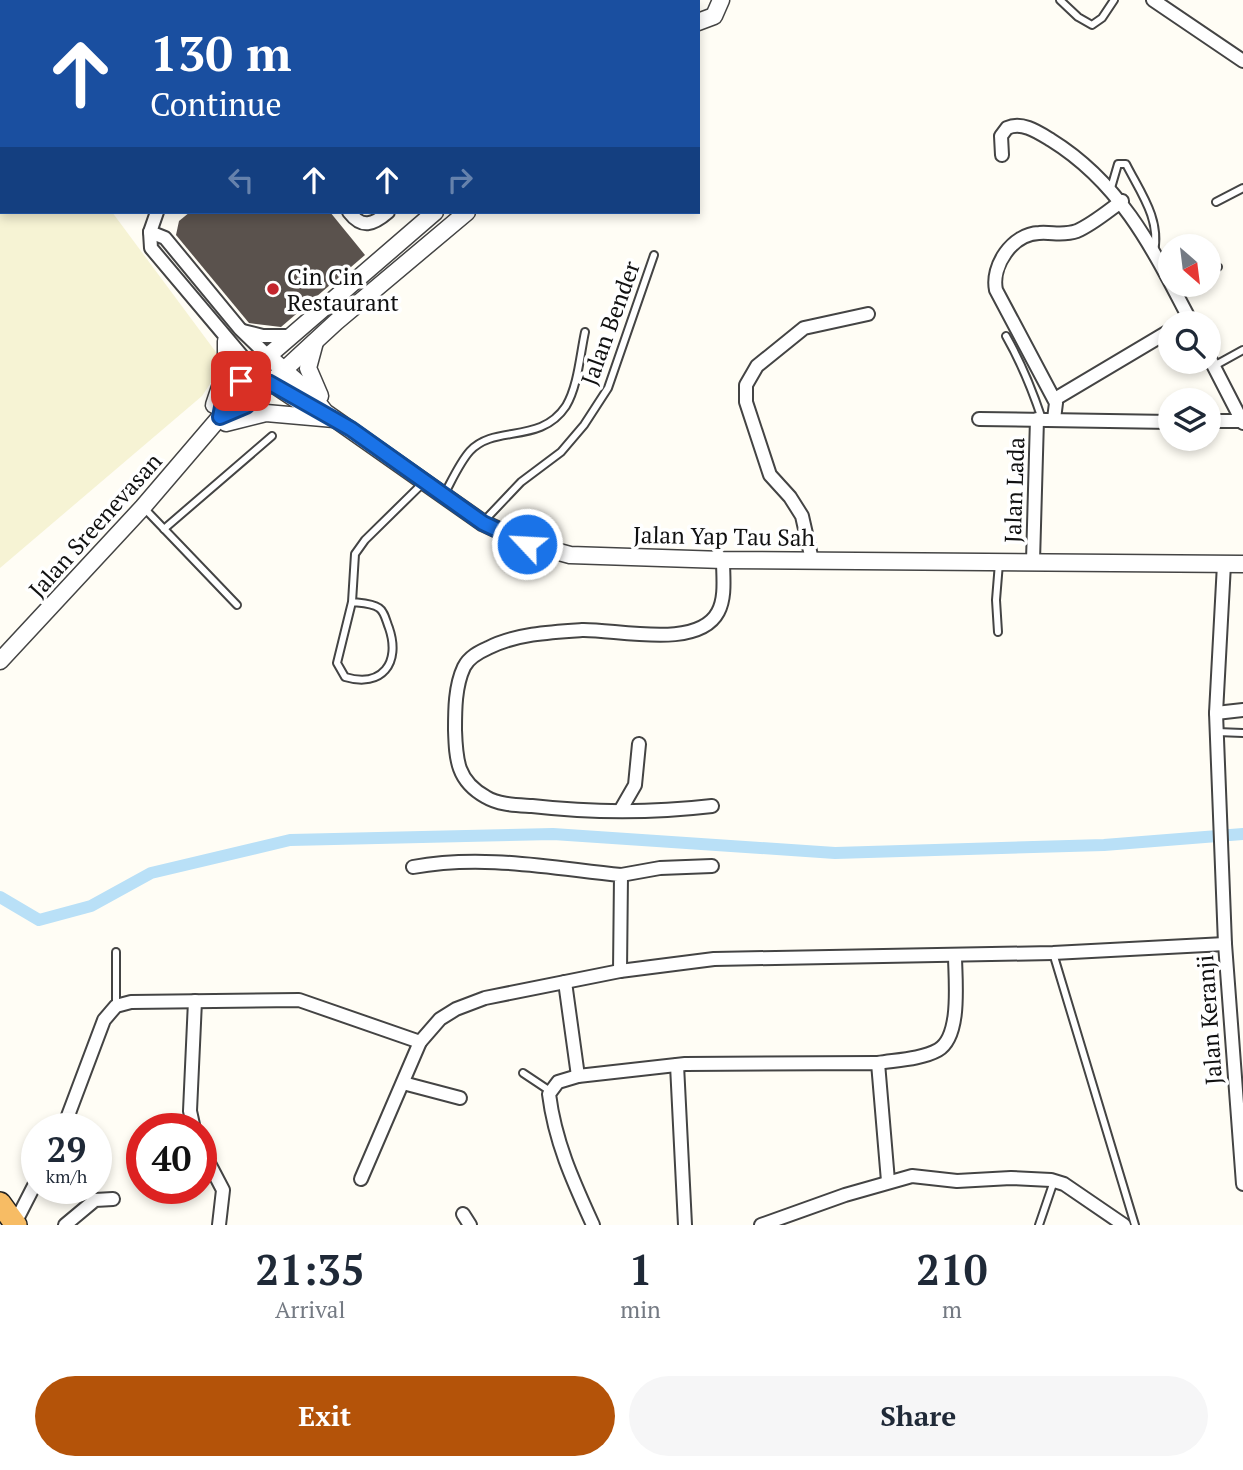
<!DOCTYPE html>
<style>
:root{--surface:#fff;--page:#f6f6f7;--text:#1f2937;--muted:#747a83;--accent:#b45309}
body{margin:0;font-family:"PT Serif",serif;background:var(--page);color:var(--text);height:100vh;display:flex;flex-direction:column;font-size:26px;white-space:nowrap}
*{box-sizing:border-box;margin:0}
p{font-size:23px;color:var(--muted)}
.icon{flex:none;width:38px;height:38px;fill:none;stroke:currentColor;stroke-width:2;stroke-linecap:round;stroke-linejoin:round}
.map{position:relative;height:1225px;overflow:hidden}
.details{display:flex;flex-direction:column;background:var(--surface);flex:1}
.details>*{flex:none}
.banner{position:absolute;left:0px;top:0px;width:700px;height:214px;box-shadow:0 4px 10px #0003;background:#1a4fa0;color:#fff;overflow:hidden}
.needle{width:46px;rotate:152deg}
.tools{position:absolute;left:1158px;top:234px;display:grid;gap:14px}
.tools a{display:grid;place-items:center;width:63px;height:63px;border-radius:50%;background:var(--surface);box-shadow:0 4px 10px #0003;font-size:35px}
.speed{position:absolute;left:21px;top:1113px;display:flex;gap:14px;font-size:35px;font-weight:700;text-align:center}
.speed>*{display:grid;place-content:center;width:91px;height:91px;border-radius:50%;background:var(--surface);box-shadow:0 4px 10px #0003;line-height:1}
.speed small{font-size:18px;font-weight:400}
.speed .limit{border:10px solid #d22;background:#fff;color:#111}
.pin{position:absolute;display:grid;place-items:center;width:60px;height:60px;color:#fff;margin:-30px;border-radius:14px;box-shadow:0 4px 10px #0006}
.me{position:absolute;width:77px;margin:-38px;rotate:295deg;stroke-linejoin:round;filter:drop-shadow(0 0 5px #0008)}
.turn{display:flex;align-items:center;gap:24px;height:147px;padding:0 35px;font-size:32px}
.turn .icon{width:91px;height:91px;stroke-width:2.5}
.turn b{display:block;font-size:49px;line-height:60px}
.lanes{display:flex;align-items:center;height:66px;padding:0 35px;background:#0003;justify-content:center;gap:35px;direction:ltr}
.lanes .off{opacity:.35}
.eta{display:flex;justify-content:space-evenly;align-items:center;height:119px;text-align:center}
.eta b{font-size:42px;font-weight:800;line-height:49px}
.primary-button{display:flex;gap:14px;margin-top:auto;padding:14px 35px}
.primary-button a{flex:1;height:80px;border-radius:42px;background:var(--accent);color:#fff;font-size:28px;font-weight:800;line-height:80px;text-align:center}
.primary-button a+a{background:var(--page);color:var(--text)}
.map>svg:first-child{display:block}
.farmland{fill:#f6f3d4}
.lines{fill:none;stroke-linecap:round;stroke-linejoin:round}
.canal{stroke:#b9e0f7;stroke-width:12}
.building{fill:#5a524d}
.service-casing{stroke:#444;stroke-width:10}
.minor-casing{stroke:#444;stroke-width:16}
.tertiary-casing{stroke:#444;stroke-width:19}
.trunk-casing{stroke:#222;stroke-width:24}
.service{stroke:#fff;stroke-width:6}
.minor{stroke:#fff;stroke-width:12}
.tertiary{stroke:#fff;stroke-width:16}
.trunk{stroke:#f7bc64;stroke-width:21}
.route-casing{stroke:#114b97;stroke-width:18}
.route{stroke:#1a73e8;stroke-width:12}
.poi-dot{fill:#c4262e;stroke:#fff;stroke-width:2.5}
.labels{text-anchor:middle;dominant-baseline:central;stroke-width:7;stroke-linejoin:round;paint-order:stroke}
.poi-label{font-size:23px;fill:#111;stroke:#fff;text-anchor:start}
.street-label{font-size:23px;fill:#111;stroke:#fff}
</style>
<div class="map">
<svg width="1243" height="1225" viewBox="0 0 1243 1225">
<rect width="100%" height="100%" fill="#fffdf5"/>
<polygon class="farmland" points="0,61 2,212 112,212 224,363 202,396 0,568"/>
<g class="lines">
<polyline class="canal" points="0,897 39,920 91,906 151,873 290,840 553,834 835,853 1104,845 1243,834"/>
</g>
<polygon class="building" points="190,212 330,212 365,255 281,327 249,323 176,235 179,221"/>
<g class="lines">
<g class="service-casing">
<g id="service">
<polyline points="258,0 260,2"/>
<polyline points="420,0 422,2"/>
<polyline points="487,0 488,2"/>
<polyline points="1060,0 1078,17 1092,25 1102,18 1114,0"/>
<polyline points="13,2 15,0"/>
<polyline points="542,2 545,0"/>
<polyline points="0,12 2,11"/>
<path d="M1111 188 1118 164H1126C1140 192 1161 219 1154 252"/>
<polyline points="1216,202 1243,188"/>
<polyline points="1209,272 1218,267"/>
<polyline points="1174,291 1185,285"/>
<path d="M1006 336C1022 364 1032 389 1042 419"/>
<polyline points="1214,366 1243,350"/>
<path d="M445 493C452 480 460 462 470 451 495 424 540 445 566 406 578 386 580 355 585 332"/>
<polyline points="144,508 237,605"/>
<polyline points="484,521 521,482 561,452 584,425 608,388 654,255"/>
<polyline points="164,529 272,436"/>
<path d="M352 602C360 603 372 603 379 608 385 612 386 621 389 628 401 663 382 688 345 677L337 663 352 602 355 554 365 540 422 484"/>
<polyline points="998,632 996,600 999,563"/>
<polyline points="1217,732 1243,733"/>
<polyline points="1053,953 1135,1225"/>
<polyline points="116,1006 116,952"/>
<polyline points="523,1073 550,1091"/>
<polyline points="1039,1225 1054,1181"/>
</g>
</g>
<g class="minor-casing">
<g id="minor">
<polyline points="182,0 183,2"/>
<polyline points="340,0 342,2"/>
<polyline points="1153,0 1243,61"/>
<polyline points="111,2 113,0"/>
<polyline points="432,2 434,0"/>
<polyline points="636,2 638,0"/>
<polyline points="0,51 2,54"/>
<path d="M1002 155 1001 136 1007 128C1022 121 1038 132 1051 140 1122 184 1154 251 1192 324"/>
<polyline points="157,212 150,232 151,248 253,369"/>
<path d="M349 212C362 229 373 225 388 212"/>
<polyline points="150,232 165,238 240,329 268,356"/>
<polyline points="243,331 263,336 291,336"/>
<polyline points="1209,357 1243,423"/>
<polyline points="1055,399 1171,330"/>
<polyline points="979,419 1171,422"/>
<path d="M1054 419 1056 403 996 290C991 266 1012 234 1039 233 1053 232 1063 236 1077 231 1093 224 1108 211 1122 201"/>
<polyline points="1209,421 1242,421"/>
<polyline points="812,560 802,516 790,497 770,475 746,402 746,385 757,366 804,328 868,314"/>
<polyline points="1033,561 1037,419"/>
<polyline points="1224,564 1216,713 1225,944 1243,1184"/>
<polyline points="1216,713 1243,710"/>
<path d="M712 806C652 813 593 813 532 806 517 805 499 805 486 797 457 781 456 760 455 730 455 710 455 686 464 667 469 657 479 652 488 648 515 634 551 632 582 630 616 629 698 650 718 612 726 597 723 577 723 560"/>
<polyline points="620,811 635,785 639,744"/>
<path d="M413 867C483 854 551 868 621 875L620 971"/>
<polyline points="621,875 660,868 712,866"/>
<polyline points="565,982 578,1076"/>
<path d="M878 1063C896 1060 922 1059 938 1050 962 1036 955 979 955 955"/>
<polyline points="677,1065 685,1225"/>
<polyline points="403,1083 460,1098"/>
<polyline points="63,1129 104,1020 116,1006 131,1002 299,1000 420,1042 440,1019 456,1009 485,998 620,971 714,959 1053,953 1225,944"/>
<polyline points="194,1129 190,1111 195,1001"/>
<polyline points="201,1148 223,1190 219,1225"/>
<polyline points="361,1179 420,1042"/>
<polyline points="463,1214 470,1225"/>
<polyline points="15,1223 37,1180"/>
<polyline points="65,1225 95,1200 113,1199"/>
<path d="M593 1225C573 1181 555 1142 549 1094L558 1082 578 1076 685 1064 878 1063 888 1181"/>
<polyline points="761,1225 845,1195 912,1176 957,1181 1011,1178 1051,1180 1064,1184 1124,1225"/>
</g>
</g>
<g class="tertiary-casing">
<g id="tertiary">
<polyline points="677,0 677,2"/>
<polyline points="698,22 714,16 721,0"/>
<polyline points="315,342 308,368 320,396"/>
<polyline points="268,356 311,394 325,412 483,523 526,543 570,555 723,560 1243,564"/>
<polyline points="264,378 303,404 319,411"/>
<polyline points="214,405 226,369 226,341"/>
<polyline points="220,417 229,393 253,369 435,212"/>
<polyline points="226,423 266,413 334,419"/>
<polyline points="0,661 143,507 220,417 245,406 336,322 467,212"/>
</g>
</g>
<g class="trunk-casing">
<polyline id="trunk" points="0,1203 16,1225"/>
</g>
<use href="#service" class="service"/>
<use href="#minor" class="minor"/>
<use href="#tertiary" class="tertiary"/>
<use href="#trunk" class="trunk"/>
</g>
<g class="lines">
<g class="route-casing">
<polyline id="route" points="241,381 223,402 220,417 246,406 270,383 351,429 483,523 527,544"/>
</g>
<use href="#route" class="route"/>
</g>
<circle class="poi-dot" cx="273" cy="289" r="7"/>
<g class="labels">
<g class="poi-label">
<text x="287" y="276">Cin Cin<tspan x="287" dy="26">Restaurant</tspan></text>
</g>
<g class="street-label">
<text transform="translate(610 323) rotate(-70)">Jalan Bender</text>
<text transform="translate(1014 490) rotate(-88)">Jalan Lada</text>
<text transform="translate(95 525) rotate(-48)">Jalan Sreenevasan</text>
<text transform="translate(724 536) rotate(1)">Jalan Yap Tau Sah</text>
<text transform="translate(1209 1020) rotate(-94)">Jalan Keranji</text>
</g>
</g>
</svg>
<div class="tools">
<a><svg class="needle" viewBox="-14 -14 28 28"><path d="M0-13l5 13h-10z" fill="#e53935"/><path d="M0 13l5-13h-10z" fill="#747a83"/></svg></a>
<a><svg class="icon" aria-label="search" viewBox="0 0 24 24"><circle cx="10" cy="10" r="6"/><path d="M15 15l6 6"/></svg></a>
<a><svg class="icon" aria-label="layers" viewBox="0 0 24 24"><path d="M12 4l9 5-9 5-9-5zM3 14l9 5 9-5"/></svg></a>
</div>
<div class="speed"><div>29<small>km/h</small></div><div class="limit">40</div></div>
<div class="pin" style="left:241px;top:381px;background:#d93025"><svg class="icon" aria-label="arrive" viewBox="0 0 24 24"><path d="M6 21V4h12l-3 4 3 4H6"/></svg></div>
<svg class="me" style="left:527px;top:544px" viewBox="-20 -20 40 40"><circle r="17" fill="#1a73e8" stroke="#fff" stroke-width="3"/><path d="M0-11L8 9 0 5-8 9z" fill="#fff"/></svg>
<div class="banner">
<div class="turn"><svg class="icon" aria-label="ahead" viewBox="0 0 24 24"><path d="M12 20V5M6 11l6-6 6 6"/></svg><div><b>130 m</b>Continue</div></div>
<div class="lanes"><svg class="icon off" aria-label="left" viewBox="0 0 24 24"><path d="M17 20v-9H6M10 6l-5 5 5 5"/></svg><svg class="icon" aria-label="ahead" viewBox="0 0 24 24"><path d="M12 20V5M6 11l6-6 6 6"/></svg><svg class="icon" aria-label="ahead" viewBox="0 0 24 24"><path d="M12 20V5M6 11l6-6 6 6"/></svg><svg class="icon off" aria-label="right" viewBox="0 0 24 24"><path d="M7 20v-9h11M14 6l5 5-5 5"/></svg></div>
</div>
</div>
<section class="details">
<div class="eta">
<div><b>21:35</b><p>Arrival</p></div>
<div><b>1</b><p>min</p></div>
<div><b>210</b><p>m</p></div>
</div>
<div class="primary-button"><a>Exit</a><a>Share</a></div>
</section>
